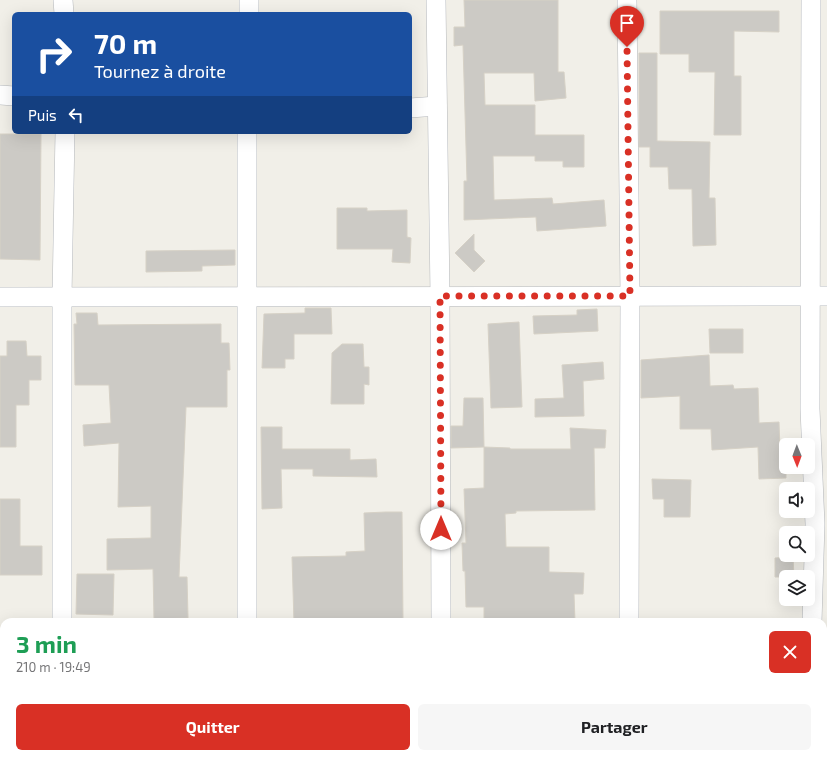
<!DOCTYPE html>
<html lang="fr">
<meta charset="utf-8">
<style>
:root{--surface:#fff;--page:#f6f6f6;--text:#202124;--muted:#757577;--accent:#d93025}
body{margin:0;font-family:"Exo 2",sans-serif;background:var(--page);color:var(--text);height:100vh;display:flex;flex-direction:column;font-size:15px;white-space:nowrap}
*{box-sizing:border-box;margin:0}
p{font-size:13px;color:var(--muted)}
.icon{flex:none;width:22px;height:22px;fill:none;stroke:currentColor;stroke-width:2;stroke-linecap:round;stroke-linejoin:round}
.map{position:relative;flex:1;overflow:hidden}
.side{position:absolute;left:0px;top:618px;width:827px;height:140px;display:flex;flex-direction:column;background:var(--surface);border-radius:12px 12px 0 0;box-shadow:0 4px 16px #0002}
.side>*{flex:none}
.banner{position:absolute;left:12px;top:12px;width:400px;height:122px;border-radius:6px;box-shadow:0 4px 16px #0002;background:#1a4fa0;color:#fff;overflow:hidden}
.needle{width:26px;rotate:179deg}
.fabs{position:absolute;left:779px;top:438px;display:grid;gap:8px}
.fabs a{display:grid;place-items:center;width:36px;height:36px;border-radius:6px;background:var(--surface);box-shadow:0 4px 16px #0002;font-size:20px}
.pin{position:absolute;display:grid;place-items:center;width:34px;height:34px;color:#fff;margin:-41px -17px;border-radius:50% 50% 50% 0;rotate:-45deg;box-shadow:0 0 4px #0007}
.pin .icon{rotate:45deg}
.me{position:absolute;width:44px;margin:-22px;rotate:0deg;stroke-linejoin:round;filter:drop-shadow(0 0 3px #0008)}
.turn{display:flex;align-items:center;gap:14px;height:84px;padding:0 16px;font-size:18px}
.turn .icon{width:52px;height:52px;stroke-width:2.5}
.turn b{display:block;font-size:28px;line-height:34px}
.then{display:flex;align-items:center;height:38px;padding:0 16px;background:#0003;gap:8px;font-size:15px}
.round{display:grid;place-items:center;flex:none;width:42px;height:42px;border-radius:6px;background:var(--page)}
.headline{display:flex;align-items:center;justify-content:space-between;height:68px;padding:0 16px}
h1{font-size:24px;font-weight:700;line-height:30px;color:#1e9e55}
.cta{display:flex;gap:8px;margin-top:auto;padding:8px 16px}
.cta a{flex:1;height:46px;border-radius:6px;background:var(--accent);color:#fff;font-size:16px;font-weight:700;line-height:46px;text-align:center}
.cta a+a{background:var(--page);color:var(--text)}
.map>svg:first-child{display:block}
.building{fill:#cccac5;stroke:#d6d1c6}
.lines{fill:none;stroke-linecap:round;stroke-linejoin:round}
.street-casing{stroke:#b5b8bc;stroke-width:20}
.street{stroke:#fff;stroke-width:19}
.route{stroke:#d93025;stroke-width:7;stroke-dasharray:0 12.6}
</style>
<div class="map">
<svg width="827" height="758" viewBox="0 0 827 758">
<rect width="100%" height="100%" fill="#f1efe8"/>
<g class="building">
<polygon points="464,0 558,0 558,72 564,72 566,98 535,101 534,73 484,73 485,105 535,105 535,135 584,135 584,167 563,167 563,161 535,161 535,156 493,156 494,200 552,198 553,204 604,200 606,226 537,231 536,217 464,220 464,181 467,181 463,45 454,46 454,27 465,27"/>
<polygon points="660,11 779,11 779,32 734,31 734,76 741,76 741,135 714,135 715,72 689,72 689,54 660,54"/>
<polygon points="639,53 657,53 657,141 710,142 709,198 715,198 716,245 693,246 692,189 669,189 668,167 650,167 650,147 639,147"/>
<polygon points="0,134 41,134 40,260 0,259"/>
<polygon points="337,208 367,208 367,211 407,210 407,237 411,238 410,263 392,262 393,249 337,249"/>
<polygon points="474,234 474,250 485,261 474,272 455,253"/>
<polygon points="235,250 235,265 202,266 202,271 146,272 146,251"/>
<polygon points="305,308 331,308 332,334 294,334 294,359 285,359 285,368 262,368 264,314 305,313"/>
<polygon points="597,309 598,331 534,334 533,316 577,315 577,310"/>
<polygon points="76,313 97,313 98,325 221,324 221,343 229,343 230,370 227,370 227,407 186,407 179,577 187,577 188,618 154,619 153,569 107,570 107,539 151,538 151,506 118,507 119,443 84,446 83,425 111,423 109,385 75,385 74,324 77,324"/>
<polygon points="519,322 522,407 491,408 488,324"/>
<polygon points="709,329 743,329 743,353 710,353"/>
<polygon points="7,341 26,341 27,356 41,356 41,380 29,380 29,405 16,405 16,447 0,447 0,356 7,356"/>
<polygon points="342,344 363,344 364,367 369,367 369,385 364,384 364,404 331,404 332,353"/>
<polygon points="709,355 710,386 733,385 734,389 758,388 759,423 779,422 780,450 786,450 786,478 759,479 758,447 712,450 711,429 680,429 680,396 641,398 641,360"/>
<polygon points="603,362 604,379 583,381 584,416 535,417 535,399 564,398 562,365"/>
<polygon points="464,398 483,398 484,447 451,448 451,426 463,426"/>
<polygon points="261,427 282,427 282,449 350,449 350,460 376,459 377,477 313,476 313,469 281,469 282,508 262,509"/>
<polygon points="570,428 606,430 605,448 594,448 595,510 516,511 516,513 505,514 506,547 549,547 549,572 584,573 583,594 574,594 575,622 484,622 484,607 466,607 465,571 463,571 462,543 466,543 464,489 484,488 484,447 510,448 510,449 571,449"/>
<polygon points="652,479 691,480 690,517 664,517 664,499 653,499"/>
<polygon points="0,499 20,499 20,546 42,546 42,575 0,575"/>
<polygon points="386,512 402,512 403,622 294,622 292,557 346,556 346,552 365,551 364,513"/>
<polygon points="793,557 794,577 775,577 775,558"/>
<polygon points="77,574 114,574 113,615 76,614"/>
</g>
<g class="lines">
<g class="street-casing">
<g id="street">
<polyline points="63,0 64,14"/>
<polyline points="436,0 440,296 441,622"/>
<polyline points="627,0 630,296 629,622"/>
<polyline points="811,0 810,409 815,524 812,622"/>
<polyline points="249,14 249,0"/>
<polyline points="0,95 14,96"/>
<polyline points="410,108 437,106"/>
<polyline points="0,297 827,296"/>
<polyline points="62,622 62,297 65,132"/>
<polyline points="247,622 247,132"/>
<polyline points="248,754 248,758"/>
<polyline points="441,754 441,758"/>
<polyline points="811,754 811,758"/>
<polyline points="62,758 62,754"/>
<polyline points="628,758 628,754"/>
</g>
</g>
<use href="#street" class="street"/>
</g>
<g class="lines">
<polyline class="route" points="441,529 440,296 630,296 627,47"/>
</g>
</svg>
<div class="fabs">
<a><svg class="needle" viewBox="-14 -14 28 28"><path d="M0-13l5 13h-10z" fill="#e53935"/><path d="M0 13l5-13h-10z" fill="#757577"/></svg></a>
<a><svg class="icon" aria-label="sound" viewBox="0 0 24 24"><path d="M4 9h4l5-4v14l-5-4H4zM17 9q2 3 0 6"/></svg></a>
<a><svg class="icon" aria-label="search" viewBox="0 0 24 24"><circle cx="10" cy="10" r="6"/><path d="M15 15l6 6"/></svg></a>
<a><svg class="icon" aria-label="layers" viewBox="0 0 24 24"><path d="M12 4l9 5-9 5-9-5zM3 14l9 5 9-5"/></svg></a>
</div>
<div class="pin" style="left:627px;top:47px;background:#d93025"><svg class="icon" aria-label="arrive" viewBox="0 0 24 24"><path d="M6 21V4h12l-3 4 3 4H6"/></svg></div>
<svg class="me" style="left:441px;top:529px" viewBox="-20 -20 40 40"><circle r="19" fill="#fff"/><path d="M0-13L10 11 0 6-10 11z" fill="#d93025"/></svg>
<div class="banner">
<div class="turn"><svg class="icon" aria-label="right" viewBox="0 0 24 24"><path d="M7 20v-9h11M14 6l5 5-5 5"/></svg><div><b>70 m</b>Tournez à droite</div></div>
<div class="then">Puis<svg class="icon" aria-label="left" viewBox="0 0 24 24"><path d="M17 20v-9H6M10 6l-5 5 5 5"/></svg></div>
</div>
<section class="side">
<div class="headline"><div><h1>3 min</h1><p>210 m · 19:49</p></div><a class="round" style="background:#d93025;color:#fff"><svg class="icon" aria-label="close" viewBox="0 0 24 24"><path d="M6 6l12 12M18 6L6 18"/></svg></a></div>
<div class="cta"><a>Quitter</a><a>Partager</a></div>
</section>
</div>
